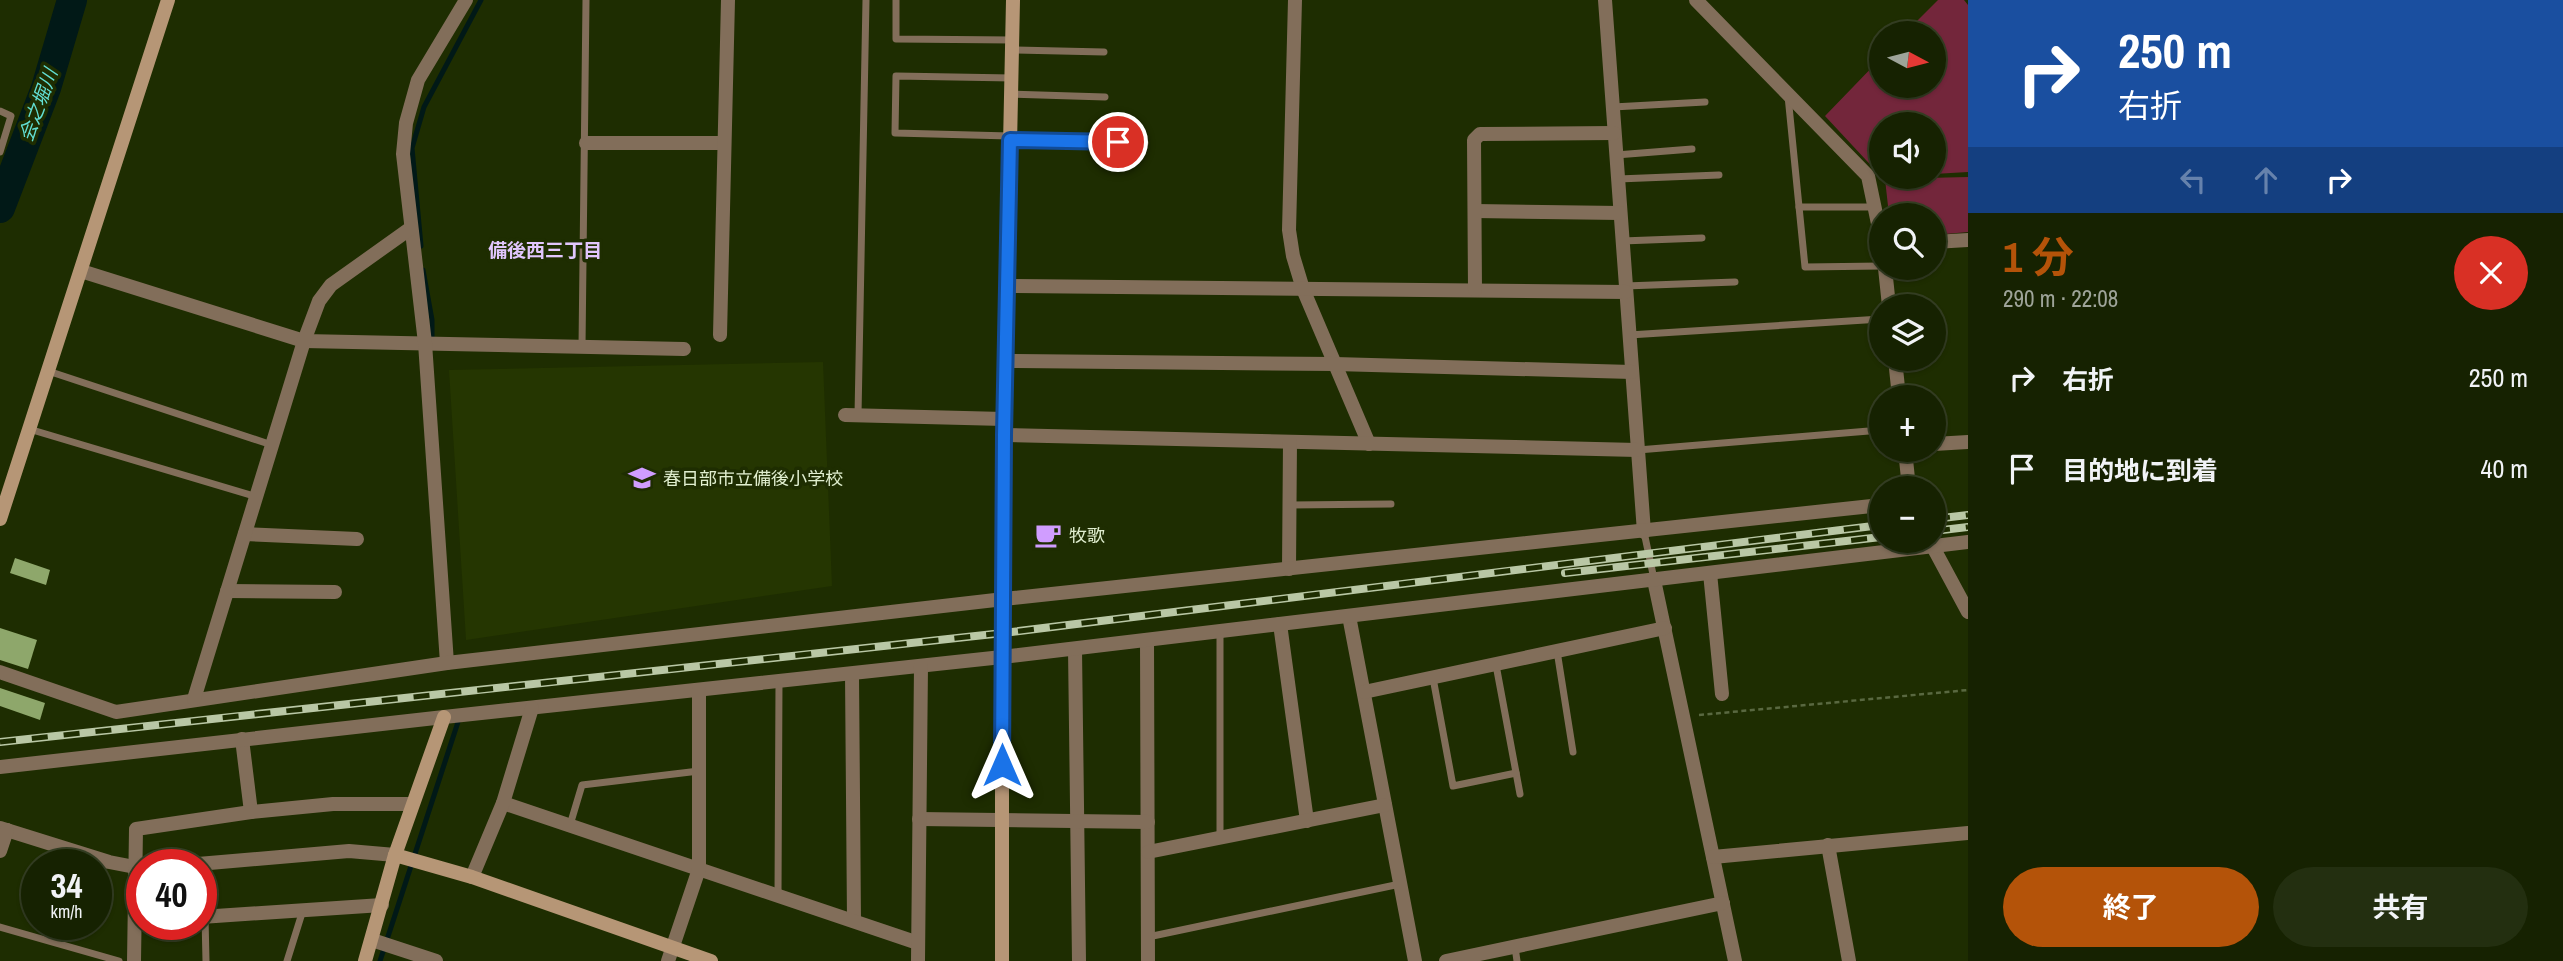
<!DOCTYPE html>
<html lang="ja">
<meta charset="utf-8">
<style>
:root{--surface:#162201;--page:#232f10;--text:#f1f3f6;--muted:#9ea499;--line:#353f23;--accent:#b45309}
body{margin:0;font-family:"Archivo Narrow","Noto Sans JP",sans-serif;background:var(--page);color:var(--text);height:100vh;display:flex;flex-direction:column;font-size:26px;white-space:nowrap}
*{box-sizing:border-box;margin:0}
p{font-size:23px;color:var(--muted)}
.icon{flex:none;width:38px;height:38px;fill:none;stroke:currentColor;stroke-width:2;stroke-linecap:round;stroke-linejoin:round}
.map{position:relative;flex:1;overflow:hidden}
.details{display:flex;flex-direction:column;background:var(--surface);width:595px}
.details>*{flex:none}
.hud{background:#1a4fa0;color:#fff;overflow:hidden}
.needle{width:46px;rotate:97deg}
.fabs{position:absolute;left:1869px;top:21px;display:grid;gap:14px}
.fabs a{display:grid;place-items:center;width:77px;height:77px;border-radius:50%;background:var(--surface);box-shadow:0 2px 5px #0004,0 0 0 2px var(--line);font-size:35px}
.speed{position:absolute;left:21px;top:849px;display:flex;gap:14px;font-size:35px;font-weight:700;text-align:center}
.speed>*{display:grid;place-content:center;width:91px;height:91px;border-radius:50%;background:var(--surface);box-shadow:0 2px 5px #0004,0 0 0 2px var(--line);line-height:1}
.speed small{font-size:18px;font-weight:400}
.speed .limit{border:10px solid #d22;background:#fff;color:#111}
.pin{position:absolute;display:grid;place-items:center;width:60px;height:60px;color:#fff;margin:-30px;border:4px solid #fff;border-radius:50%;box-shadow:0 2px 7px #0007}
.me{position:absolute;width:77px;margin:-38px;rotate:0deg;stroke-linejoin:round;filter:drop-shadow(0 0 5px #0008)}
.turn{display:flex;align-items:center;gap:24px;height:147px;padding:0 35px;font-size:32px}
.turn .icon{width:91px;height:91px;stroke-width:2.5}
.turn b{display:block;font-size:49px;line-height:60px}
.lanes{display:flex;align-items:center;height:66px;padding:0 35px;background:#0003;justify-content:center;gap:35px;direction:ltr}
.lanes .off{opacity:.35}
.round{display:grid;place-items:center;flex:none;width:74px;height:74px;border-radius:37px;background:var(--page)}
.head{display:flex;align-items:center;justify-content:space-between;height:119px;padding:0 35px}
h1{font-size:42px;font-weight:700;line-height:52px;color:var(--accent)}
.cta{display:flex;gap:14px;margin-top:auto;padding:14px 35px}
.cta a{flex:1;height:80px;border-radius:42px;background:var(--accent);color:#fff;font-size:28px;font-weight:700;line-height:80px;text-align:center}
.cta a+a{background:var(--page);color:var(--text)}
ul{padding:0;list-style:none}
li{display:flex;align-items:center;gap:21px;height:91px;padding:0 35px}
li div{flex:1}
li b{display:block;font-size:26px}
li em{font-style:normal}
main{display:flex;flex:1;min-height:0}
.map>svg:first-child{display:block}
.built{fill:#253601}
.green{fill:#73263b}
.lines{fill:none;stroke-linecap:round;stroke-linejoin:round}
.stream{stroke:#011917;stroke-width:5}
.river{stroke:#011917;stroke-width:30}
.building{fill:#8ea76b}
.path{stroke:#596840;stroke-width:2.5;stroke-dasharray:5 3.5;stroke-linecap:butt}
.lane{stroke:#826e5a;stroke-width:7}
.street{stroke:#826e5a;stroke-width:14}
.secondary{stroke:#b69676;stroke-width:14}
.rail-casing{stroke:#b9c7a5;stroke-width:8}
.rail{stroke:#1e2d01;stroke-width:5;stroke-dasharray:16;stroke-linecap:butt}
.route-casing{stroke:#114b97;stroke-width:18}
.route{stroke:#1a73e8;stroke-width:12}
.labels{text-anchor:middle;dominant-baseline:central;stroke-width:7;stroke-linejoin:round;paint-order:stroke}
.poi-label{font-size:18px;fill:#e0eecf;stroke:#1e2d01;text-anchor:start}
.water-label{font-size:19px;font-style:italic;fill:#62dfd4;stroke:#1e2d01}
.neighbourhood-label{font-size:19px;font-weight:bold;fill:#e1c6fd;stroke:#1e2d01}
</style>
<main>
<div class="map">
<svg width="1968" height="961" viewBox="0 0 1968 961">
<rect width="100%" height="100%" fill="#1e2d01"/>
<polygon class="built" points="823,362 832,586 466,640 449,370"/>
<g class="green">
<polygon points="1938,0 1964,0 1968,5 1968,172 1934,174 1934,124 1881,124 1881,174 1879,174 1825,116 1881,58 1881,86 1934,86 1934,33 1905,33"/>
<polygon points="1968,177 1968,232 1934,235 1934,215 1889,215 1885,179"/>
</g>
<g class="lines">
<g class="stream">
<polyline points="421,246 412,148 424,107 481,0"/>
<polyline points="423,270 432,320 432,343"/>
<polyline points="380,961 458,722"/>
</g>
<polyline class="river" points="0,208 46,88 72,0"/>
</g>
<g class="building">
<polygon points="15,558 50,570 46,585 10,573"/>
<polygon points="0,628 37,640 28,669 0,660"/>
<polygon points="0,688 45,703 40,720 0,706"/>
</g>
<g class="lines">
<polyline class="path" points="1699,715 1968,690"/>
<g class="lane">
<polyline points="896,0 896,39 1012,40"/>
<polyline points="1012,50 1104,52"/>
<polyline points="1011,94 1105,97"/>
<polyline points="1788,96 1805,267 1881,266"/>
<polyline points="1613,107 1705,102"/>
<polyline points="0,111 11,116 0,152"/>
<polyline points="1010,136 895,133 896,76 1012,78"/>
<polyline points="1010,140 1145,143"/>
<polyline points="1616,155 1692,149"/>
<polyline points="1618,179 1719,175"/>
<polyline points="1799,207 1874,207"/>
<polyline points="1622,241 1702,238"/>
<polyline points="1625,286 1735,282"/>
<polyline points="1629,335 1881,319"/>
<polyline points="582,347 586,0"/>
<polyline points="48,371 272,445"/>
<polyline points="858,415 866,0"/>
<polyline points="29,429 257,497"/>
<polyline points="1638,450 1881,430"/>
<polyline points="1290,505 1391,504"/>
<polyline points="1644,532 1654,579"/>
<polyline points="1557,651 1573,752"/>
<polyline points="1002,656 1004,599"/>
<polyline points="1496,665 1520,794"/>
<polyline points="1433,678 1453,786 1516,773"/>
<polyline points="570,825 582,785 699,771"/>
<polyline points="1220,837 1220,631"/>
<polyline points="778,895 779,682"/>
<polyline points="205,917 206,961"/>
<polyline points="0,927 119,961"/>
<polyline points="1148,937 1400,884"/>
<polyline points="1515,947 1517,961"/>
<polyline points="287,961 303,910"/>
</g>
<g class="street">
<polyline points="1295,0 1289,230 1293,256 1303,289 1369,444"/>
<polyline points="1605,0 1644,532"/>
<polyline points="1696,0 1868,176 1881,238"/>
<polyline points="586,143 724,143"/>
<polyline points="1475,211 1620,213"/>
<polyline points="1934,242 1968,240"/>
<polyline points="1885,268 1889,306"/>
<polyline points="81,271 304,341 684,349"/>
<polyline points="1007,286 1626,292"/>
<polyline points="1475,290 1474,140 1480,134 1614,133"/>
<polyline points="720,335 728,0"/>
<polyline points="1895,359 1899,397"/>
<polyline points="1005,361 1335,364 1632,372"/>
<polyline points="845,415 1004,419"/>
<polyline points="1004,435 1637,450"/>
<polyline points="1934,444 1968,442"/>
<polyline points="1905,450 1909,488"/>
<polyline points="245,534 357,539"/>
<polyline points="1933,547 1968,612"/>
<polyline points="1289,569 1290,442"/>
<polyline points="1710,573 1722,694"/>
<polyline points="1654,580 1735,961"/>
<polyline points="227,591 335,592"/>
<polyline points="1349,616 1415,961"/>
<polyline points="1280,624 1307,821"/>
<polyline points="1147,640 1148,961"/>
<polyline points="1075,649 1079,961"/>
<polyline points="447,663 425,343 403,154 406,123 418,80 466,0"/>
<polyline points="0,672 116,712 447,663 1004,599 1881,505"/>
<polyline points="852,674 854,921"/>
<polyline points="1364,692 1665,628"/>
<polyline points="194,699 304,341 319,301 331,285 411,228"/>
<polyline points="242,739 251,812"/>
<polyline points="0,767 444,717 1002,657 1968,542"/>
<polyline points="503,803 918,943"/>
<polyline points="919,819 1148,822"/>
<polyline points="0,828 109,862 140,868"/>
<polyline points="1828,845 1849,961"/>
<polyline points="0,851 7,830"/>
<polyline points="1148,852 1385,805"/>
<polyline points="1713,857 1968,833"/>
<polyline points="198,864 349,851 395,855"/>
<polyline points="472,877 503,803 532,708"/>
<polyline points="201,917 382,905"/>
<polyline points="372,940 436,961"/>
<polyline points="134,961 136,829 251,812 333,804 412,804"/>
<polyline points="668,961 699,869 699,690"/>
<polyline points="918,961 921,666"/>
<polyline points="1446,961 1723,903"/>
</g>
<g class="secondary">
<polyline points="0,519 168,0"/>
<polyline points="1004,599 1004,435 1013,0"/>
<polyline points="395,855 472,877 711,961"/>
<polyline points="365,961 395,855 444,717"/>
<polyline points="1002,961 1002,657"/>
</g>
<g class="rail-casing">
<g id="rail">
<polyline points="1934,519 1968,515"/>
<polyline points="1934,531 1968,527"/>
<polyline points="1565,573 1881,537"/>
<polyline points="0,742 1003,633 1881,525"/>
</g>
</g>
<use href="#rail" class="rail"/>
</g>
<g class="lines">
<g class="route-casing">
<polyline id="route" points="1002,765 1004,435 1010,140 1118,142"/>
</g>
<use href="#route" class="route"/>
</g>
<defs>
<g id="school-bare" transform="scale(2.1)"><path d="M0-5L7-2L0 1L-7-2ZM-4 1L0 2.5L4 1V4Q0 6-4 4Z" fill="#d09dff" stroke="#1e2d01" stroke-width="2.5" paint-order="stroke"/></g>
<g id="cafe-bare" transform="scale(2.1)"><path d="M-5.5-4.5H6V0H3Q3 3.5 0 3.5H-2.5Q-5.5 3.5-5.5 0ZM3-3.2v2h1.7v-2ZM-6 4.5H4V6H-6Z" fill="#d09dff" stroke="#1e2d01" stroke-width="2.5" paint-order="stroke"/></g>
</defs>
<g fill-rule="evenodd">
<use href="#school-bare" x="642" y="478"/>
<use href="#cafe-bare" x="1048" y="535"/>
</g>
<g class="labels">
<g class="poi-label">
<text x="663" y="478">春日部市立備後小学校</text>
<text x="1069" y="535">牧歌</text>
</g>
<g class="water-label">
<text transform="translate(38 105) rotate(-70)">会之堀川</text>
</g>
<g class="neighbourhood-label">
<text x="545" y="250">備後西三丁目</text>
</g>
</g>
</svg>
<div class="fabs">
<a><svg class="needle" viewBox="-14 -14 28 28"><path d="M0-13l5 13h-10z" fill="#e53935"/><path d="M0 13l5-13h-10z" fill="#9ea499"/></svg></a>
<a><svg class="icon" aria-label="sound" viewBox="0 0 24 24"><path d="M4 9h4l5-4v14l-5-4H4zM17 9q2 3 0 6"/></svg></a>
<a><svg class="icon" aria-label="search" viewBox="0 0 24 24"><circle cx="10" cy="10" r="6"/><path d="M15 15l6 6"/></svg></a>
<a><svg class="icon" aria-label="layers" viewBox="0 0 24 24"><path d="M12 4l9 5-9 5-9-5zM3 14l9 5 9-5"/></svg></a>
<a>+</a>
<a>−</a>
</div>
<div class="speed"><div>34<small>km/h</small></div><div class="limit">40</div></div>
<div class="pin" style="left:1118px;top:142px;background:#d93025"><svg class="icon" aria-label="arrive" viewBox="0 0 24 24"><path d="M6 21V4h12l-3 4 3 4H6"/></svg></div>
<svg class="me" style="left:1002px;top:765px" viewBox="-20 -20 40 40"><path d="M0-17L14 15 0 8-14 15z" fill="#1a73e8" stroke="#fff" stroke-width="4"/></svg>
</div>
<section class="details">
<div class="hud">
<div class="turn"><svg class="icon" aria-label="right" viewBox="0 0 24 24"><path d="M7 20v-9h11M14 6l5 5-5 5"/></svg><div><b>250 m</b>右折</div></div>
<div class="lanes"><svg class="icon off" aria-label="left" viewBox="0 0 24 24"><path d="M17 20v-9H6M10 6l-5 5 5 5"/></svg><svg class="icon off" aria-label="ahead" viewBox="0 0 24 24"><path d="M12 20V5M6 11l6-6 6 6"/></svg><svg class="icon" aria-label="right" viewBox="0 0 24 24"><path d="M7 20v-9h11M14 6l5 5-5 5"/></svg></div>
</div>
<div class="head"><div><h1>1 分</h1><p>290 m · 22:08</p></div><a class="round" style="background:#d93025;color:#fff"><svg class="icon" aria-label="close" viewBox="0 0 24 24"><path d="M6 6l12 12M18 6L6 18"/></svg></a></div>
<ul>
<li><svg class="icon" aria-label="right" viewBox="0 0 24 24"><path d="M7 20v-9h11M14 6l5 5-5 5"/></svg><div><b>右折</b></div><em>250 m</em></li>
<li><svg class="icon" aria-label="arrive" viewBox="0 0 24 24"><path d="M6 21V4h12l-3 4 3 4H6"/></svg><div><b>目的地に到着</b></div><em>40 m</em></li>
</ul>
<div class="cta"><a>終了</a><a>共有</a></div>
</section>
</main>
